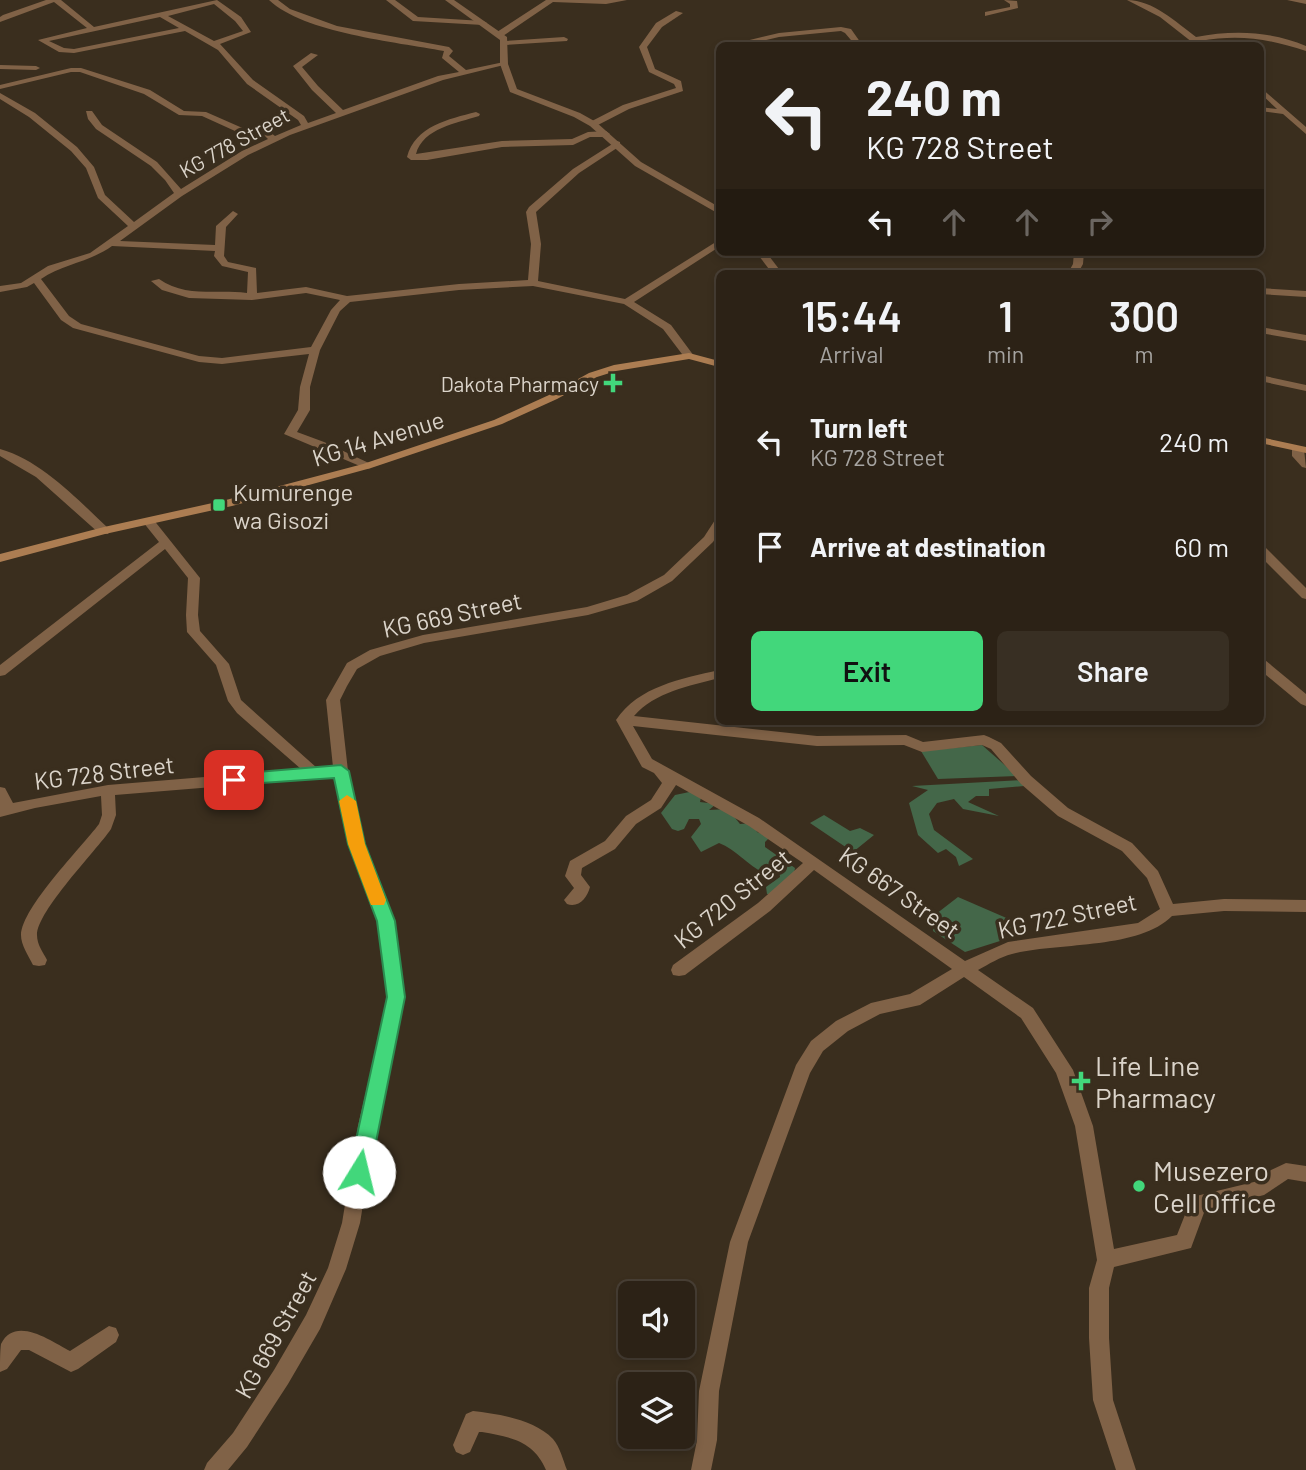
<!DOCTYPE html>
<style>
:root{--surface:#2c2216;--page:#382f23;--text:#f1f3f6;--muted:#a6a4a1;--line:#483f35;--accent:#42d77b}
body{margin:0;font-family:Barlow,sans-serif;background:var(--page);color:var(--text);height:100vh;display:flex;flex-direction:column;font-size:26px;white-space:nowrap}
*{box-sizing:border-box;margin:0}
p{font-size:23px;color:var(--muted)}
.icon{flex:none;width:38px;height:38px;fill:none;stroke:currentColor;stroke-width:2;stroke-linecap:round;stroke-linejoin:round}
.map{position:relative;flex:1;overflow:hidden}
.side{position:absolute;left:716px;top:270px;width:548px;height:455px;display:flex;flex-direction:column;background:var(--surface);border-radius:10px;box-shadow:0 4px 10px #0003,0 0 0 2px var(--line)}
.side>*{flex:none}
.banner{position:absolute;left:716px;top:42px;width:548px;height:214px;border-radius:10px;box-shadow:0 4px 10px #0003,0 0 0 2px var(--line);background:#2c2216;color:var(--text);overflow:hidden}
.controls{position:absolute;left:618px;top:1281px;display:grid;gap:14px}
.controls a{display:grid;place-items:center;width:77px;height:77px;border-radius:10px;background:var(--surface);box-shadow:0 4px 10px #0003,0 0 0 2px var(--line);font-size:35px}
.pin{position:absolute;display:grid;place-items:center;width:60px;height:60px;color:#fff;margin:-30px;border-radius:14px;box-shadow:0 4px 10px #0006}
.me{position:absolute;width:77px;margin:-38px;rotate:9deg;stroke-linejoin:round;filter:drop-shadow(0 0 5px #0008)}
.turn{display:flex;align-items:center;gap:24px;height:147px;padding:0 35px;font-size:32px}
.turn .icon{width:91px;height:91px;stroke-width:2.5}
.turn b{display:block;font-size:49px;line-height:60px}
.lanes{display:flex;align-items:center;height:66px;padding:0 35px;background:#0003;justify-content:center;gap:35px;direction:ltr}
.lanes .off{opacity:.35}
.eta{display:flex;justify-content:space-evenly;align-items:center;height:119px;text-align:center}
.eta b{font-size:42px;font-weight:600;line-height:49px}
.primary-button{display:flex;gap:14px;margin-top:auto;padding:14px 35px}
.primary-button a{flex:1;height:80px;border-radius:10px;background:var(--accent);color:#111;font-size:28px;font-weight:600;line-height:80px;text-align:center}
.primary-button a+a{background:var(--page);color:var(--text)}
ul{padding:0;list-style:none}
li{display:flex;align-items:center;gap:21px;height:105px;padding:0 35px}
li div{flex:1}
li b{display:block;font-size:26px}
li em{font-style:normal}
.map>svg:first-child{display:block}
.forest{fill:#446749}
.lines{fill:none;stroke-linecap:round;stroke-linejoin:round}
.minor{fill:#806247;fill-rule:evenodd}
.tertiary{fill:#806247;fill-rule:evenodd}
.secondary{fill:#ac7d52;fill-rule:evenodd}
.route{fill:#42d77b;stroke:#2b8c50;stroke-width:2}
.slow{fill:#f59e0b}
.poi-dot{fill:#42d77b;stroke:#3a2e1e;stroke-width:2.5}
.labels{text-anchor:middle;dominant-baseline:central;stroke-width:7;stroke-linejoin:round;paint-order:stroke}
.far-street-label{font-size:21px;fill:#dbd4ca;stroke:#3a2e1e}
.far-poi-label{font-size:21px;fill:#dbd4ca;stroke:#3a2e1e;text-anchor:end}
.street-label{font-size:24px;fill:#dbd4ca;stroke:#3a2e1e}
.poi-label{font-size:24px;fill:#dbd4ca;stroke:#3a2e1e;text-anchor:start}
.near-poi-label{font-size:28px;fill:#dbd4ca;stroke:#3a2e1e;text-anchor:start}
</style>
<div class="map">
<svg width="1306" height="1470" viewBox="0 0 1306 1470">
<rect width="100%" height="100%" fill="#3a2e1e"/>
<g class="forest">
<polygon points="982,745 1017,776 938,779 921,751"/>
<polygon points="1023,780 1024,786 989,789 989,796 976,796 968,802 999,816 963,809 954,799 937,803 929,814 934,830 973,859 959,866 956,857 946,849 938,853 918,835 909,803 928,790 912,786"/>
<path d="M699 790 702 793 700 802 716 804 709 810 728 809 740 824 754 823 757 832 770 837 765 842V847L795 868 794 874 771 894H767L766 887 780 877 779 870 774 875C752 873 739 850 719 843L701 852 691 837 701 824 699 819H689L684 829 678 831 672 829 661 813 675 795Z"/>
<polygon points="824,815 850,831 860,828 874,835 853,852 810,823"/>
<polygon points="958,897 1018,923 1020,931 1000,941 965,952 933,931 936,914"/>
</g>
<g class="lines">
<g class="minor">
<path d="M46 0H61L94 27 217 0 241 17 251 32 220 44 253 80 304 116 308 123 336 113 312 90 293 66 311 53 318 55 302 67 318 86 343 110 438 76 459 72 442 58 444 51C396 42 304 33 269 0H278L290 9 337 26 449 47 453 51 449 56 466 70 504 62 508 64 443 80 290 135 248 155 182 196 120 241 215 245 216 226 233 211 238 214 226 227 224 256 228 262 256 268 257 293 306 287 347 296 459 284 528 280 531 244 526 212 529 207 573 169 617 141 620 142V146L579 173 536 212 541 244 538 281 625 299 719 240V247L634 302 671 325 694 356 693 358H685L663 329 624 304 533 286 459 290 350 302 340 311 320 350 310 387V410L297 432 324 442 371 464V468L367 469 284 434 298 410 300 387 309 354 222 364 199 362 73 328 61 320 34 283 27 287 0 292V286L21 283 48 266 90 253 128 226 98 198 86 168 71 151 29 117 0 99V93L35 113 77 147 94 167 105 195 134 222 174 193 165 180 151 166 96 129 88 119 86 111H92L102 125 157 162 181 189 242 151 268 139 265 136H246L202 116 179 115 144 94 80 72H71L0 89V85L71 68H81L150 90 184 111 206 112 247 130H267L275 136 301 125 298 120 247 84 218 50 185 31 74 53 59 52 38 40 87 28 54 2 0 22V17L3 15ZM214 4 235 21 243 31 214 41 168 16ZM160 17 179 28 74 49 64 48 49 41ZM112 246 215 251 214 256 222 266 248 272 247 293C216 289 186 298 159 279L151 281 162 290 189 298 252 300 306 293 340 300 331 310 311 347 222 358 199 356 81 324 69 316 41 279C63 264 90 262 112 246Z"/>
<polygon points="386,0 395,0 418,17 483,21 487,23 483,25 413,21"/>
<polygon points="546,0 627,0 606,4 553,2 503,36 497,36 497,32"/>
<polygon points="1004,0 1017,1 1018,8 985,16 985,12 1010,7 1010,4"/>
<path d="M1127 0C1153 0 1176 22 1196 37 1233 30 1271 31 1306 46V51C1269 39 1240 34 1200 41L1204 44 1197 46 1160 17Z"/>
<polygon points="1287,0 1306,0 1306,4"/>
<polygon points="676,11 683,13 662,27 647,47 655,69 681,81 683,91 629,109 596,126 590,126 590,122 623,105 676,88 674,84 649,72 639,47 656,23"/>
<polygon points="841,27 851,29 863,46 856,46 845,33 841,31 779,37 741,46 725,46 779,33"/>
<polygon points="564,37 568,39 567,41 505,45 501,43 505,41"/>
<polygon points="0,65 36,66 40,68 36,70 0,69"/>
<polygon points="1260,87 1306,127 1306,134 1283,114 1260,111 1260,107 1277,109 1260,93"/>
<path d="M476 112 480 114 479 116C457 123 423 128 416 154L502 141 572 139 588 132 606 131 610 134 606 137H590L573 145 502 147 427 160H411L407 157C415 126 449 119 476 112Z"/>
<polygon points="1074,252 1084,252 1083,264 1078,273 1068,273 1073,264"/>
<polygon points="1260,288 1306,291 1306,297 1260,294"/>
<polygon points="1260,327 1306,335 1306,341 1260,333"/>
<polygon points="1260,375 1306,385 1306,391 1260,381"/>
<polygon points="1298,446 1304,449 1306,468 1302,467 1292,456 1292,449"/>
<path d="M0 449C42 461 77 499 108 528L110 531 108 534H100L36 477 0 456Z"/>
<path d="M149 518 153 519 200 578 198 615 200 631 229 664 241 700 317 768 333 767 326 700 347 663 370 650 423 635 587 607 627 595 664 575 704 537 715 520 719 519V532L713 542 672 581 637 601 588 615 424 643 380 656 357 669 347 686 340 700 348 771 364 844 394 921 404 997 376 1126 360 1223 346 1269 320 1329 288 1384 247 1447 228 1470H204L207 1463 233 1433 274 1370 306 1315 328 1268 342 1223 358 1126 388 997 378 921 348 844 335 777 115 795 116 815 111 829C96 851 37 911 37 935 37 945 43 952 47 960L45 965 39 966 33 965C28 955 21 945 21 935 22 907 81 848 99 824L102 815 101 796 35 808 0 817V787L5 788 13 803 108 785 301 769 237 713 228 701 216 665 187 632 186 615 188 578 165 549 5 675 0 676V665L159 542 143 522Z"/>
<polygon points="1260,545 1264,546 1306,588 1306,599 1302,598 1260,556"/>
<polygon points="1260,659 1265,660 1306,694 1306,706 1301,704 1260,670"/>
<path d="M719 670V678C689 686 655 692 634 716L817 736 906 735 923 742 984 735 989 737 1001 743 1031 776 1068 808 1132 843 1158 871 1173 904 1224 899 1306 900V912L1224 911 1172 916C1138 950 1058 942 1012 954 1000 957 989 964 978 970L1033 1008 1073 1070 1093 1126 1114 1249 1177 1235 1192 1197 1258 1181 1267 1172 1286 1163 1306 1166V1182L1288 1179 1264 1195 1205 1210 1191 1248 1114 1267 1109 1288V1338L1113 1400 1136 1470H1116L1093 1400 1089 1338V1288L1097 1260 1075 1126 1056 1073 1021 1018 964 977 920 1005 880 1014 848 1031 823 1051 810 1073 748 1242 719 1391 717 1440 711 1470H691L697 1440 699 1391 730 1242 796 1065 811 1041 836 1021 871 1003 910 994 952 969 814 870 770 911 685 975 679 976 673 975 671 970 673 965 758 903 803 863 749 826 676 785 661 808 636 824 615 849 582 868 581 875 590 887C587 898 579 908 567 904L564 900 574 888 565 876 570 861 605 841 626 816 651 800 662 783 654 773 642 767 616 720C639 686 681 679 719 670ZM633 726 817 746 904 745 922 752 982 745 991 749 1021 784 1058 816 1122 851 1147 878 1160 909 1138 923 1008 942 965 961 759 818 652 759Z"/>
<path d="M109 1326 116 1328 119 1335 116 1342 78 1369 71 1372 29 1350H21L7 1369 0 1372C0 1363 0 1351 1 1344 15 1315 51 1341 70 1351Z"/>
<path d="M473 1411C498 1414 534 1419 553 1439 560 1447 563 1460 567 1470H546C534 1441 511 1437 482 1432H479L470 1452 463 1455 456 1452 453 1445 466 1414Z"/>
</g>
<g class="tertiary">
<polygon points="445,0 454,0 507,37 508,64 517,89 580,113 596,122 641,162 719,207 719,214 635,166 590,126 574,117 510,92 500,64 500,40"/>
<polygon points="756,252 766,252 782,273 772,273"/>
</g>
<g class="secondary">
<polygon points="689,353 719,361 719,367 689,359 616,371 597,377 557,399 502,424 371,468 232,506 105,534 0,562 0,554 104,527 226,500 363,464 494,420 549,395 589,373 614,365"/>
<polygon points="1260,437 1306,447 1306,453 1260,443"/>
</g>
</g>
<polygon class="route" points="341,765 349,771 365,844 395,921 405,997 370,1172 367,1178 359,1181 352,1178 349,1172 387,997 377,921 348,844 334,778 234,785 226,780 234,774"/>
<polygon class="slow" points="347,795 356,801 365,844 386,900 384,905 371,905 369,900 348,844 339,801"/>
<g class="poi-dot">
<path d="M609.5 372.5h7v7h7v7h-7v7h-7v-7h-7v-7h7z"/>
<rect x="212" y="498" width="14" height="14" rx="3.5"/>
<path d="M1077.5 1070.5h7v7h7v7h-7v7h-7v-7h-7v-7h7z"/>
<circle cx="1139" cy="1186" r="7"/>
</g>
<g class="labels">
<g class="far-street-label">
<text transform="translate(234 142) rotate(-29)">KG 778 Street</text>
</g>
<g class="far-poi-label">
<text x="599" y="383">Dakota Pharmacy</text>
</g>
<g class="street-label">
<text transform="translate(378 438) rotate(-17)">KG 14 Avenue</text>
<text transform="translate(452 614) rotate(-12)">KG 669 Street</text>
<text transform="translate(104 772) rotate(-7)">KG 728 Street</text>
<text transform="translate(900 892) rotate(35)">KG 667 Street</text>
<text transform="translate(732 898) rotate(-39)">KG 720 Street</text>
<text transform="translate(1067 915) rotate(-12)">KG 722 Street</text>
<text transform="translate(275 1334) rotate(-61)">KG 669 Street</text>
</g>
<g class="poi-label">
<text x="233" y="491">Kumurenge<tspan x="233" dy="28">wa Gisozi</tspan></text>
</g>
<g class="near-poi-label">
<text x="1095" y="1065">Life Line<tspan x="1095" dy="32">Pharmacy</tspan></text>
<text x="1153" y="1170">Musezero<tspan x="1153" dy="32">Cell Office</tspan></text>
</g>
</g>
</svg>
<div class="controls">
<a><svg class="icon" aria-label="sound" viewBox="0 0 24 24"><path d="M4 9h4l5-4v14l-5-4H4zM17 9q2 3 0 6"/></svg></a>
<a><svg class="icon" aria-label="layers" viewBox="0 0 24 24"><path d="M12 4l9 5-9 5-9-5zM3 14l9 5 9-5"/></svg></a>
</div>
<div class="pin" style="left:234px;top:780px;background:#d93025"><svg class="icon" aria-label="arrive" viewBox="0 0 24 24"><path d="M6 21V4h12l-3 4 3 4H6"/></svg></div>
<svg class="me" style="left:359px;top:1172px" viewBox="-20 -20 40 40"><circle r="19" fill="#fff"/><path d="M0-13L10 11 0 6-10 11z" fill="#42d77b"/></svg>
<div class="banner">
<div class="turn"><svg class="icon" aria-label="left" viewBox="0 0 24 24"><path d="M17 20v-9H6M10 6l-5 5 5 5"/></svg><div><b>240 m</b>KG 728 Street</div></div>
<div class="lanes"><svg class="icon" aria-label="left" viewBox="0 0 24 24"><path d="M17 20v-9H6M10 6l-5 5 5 5"/></svg><svg class="icon off" aria-label="ahead" viewBox="0 0 24 24"><path d="M12 20V5M6 11l6-6 6 6"/></svg><svg class="icon off" aria-label="ahead" viewBox="0 0 24 24"><path d="M12 20V5M6 11l6-6 6 6"/></svg><svg class="icon off" aria-label="right" viewBox="0 0 24 24"><path d="M7 20v-9h11M14 6l5 5-5 5"/></svg></div>
</div>
<section class="side">
<div class="eta">
<div><b>15:44</b><p>Arrival</p></div>
<div><b>1</b><p>min</p></div>
<div><b>300</b><p>m</p></div>
</div>
<ul>
<li><svg class="icon" aria-label="left" viewBox="0 0 24 24"><path d="M17 20v-9H6M10 6l-5 5 5 5"/></svg><div><b>Turn left</b><p>KG 728 Street</p></div><em>240 m</em></li>
<li><svg class="icon" aria-label="arrive" viewBox="0 0 24 24"><path d="M6 21V4h12l-3 4 3 4H6"/></svg><div><b>Arrive at destination</b></div><em>60 m</em></li>
</ul>
<div class="primary-button"><a>Exit</a><a>Share</a></div>
</section>
</div>
